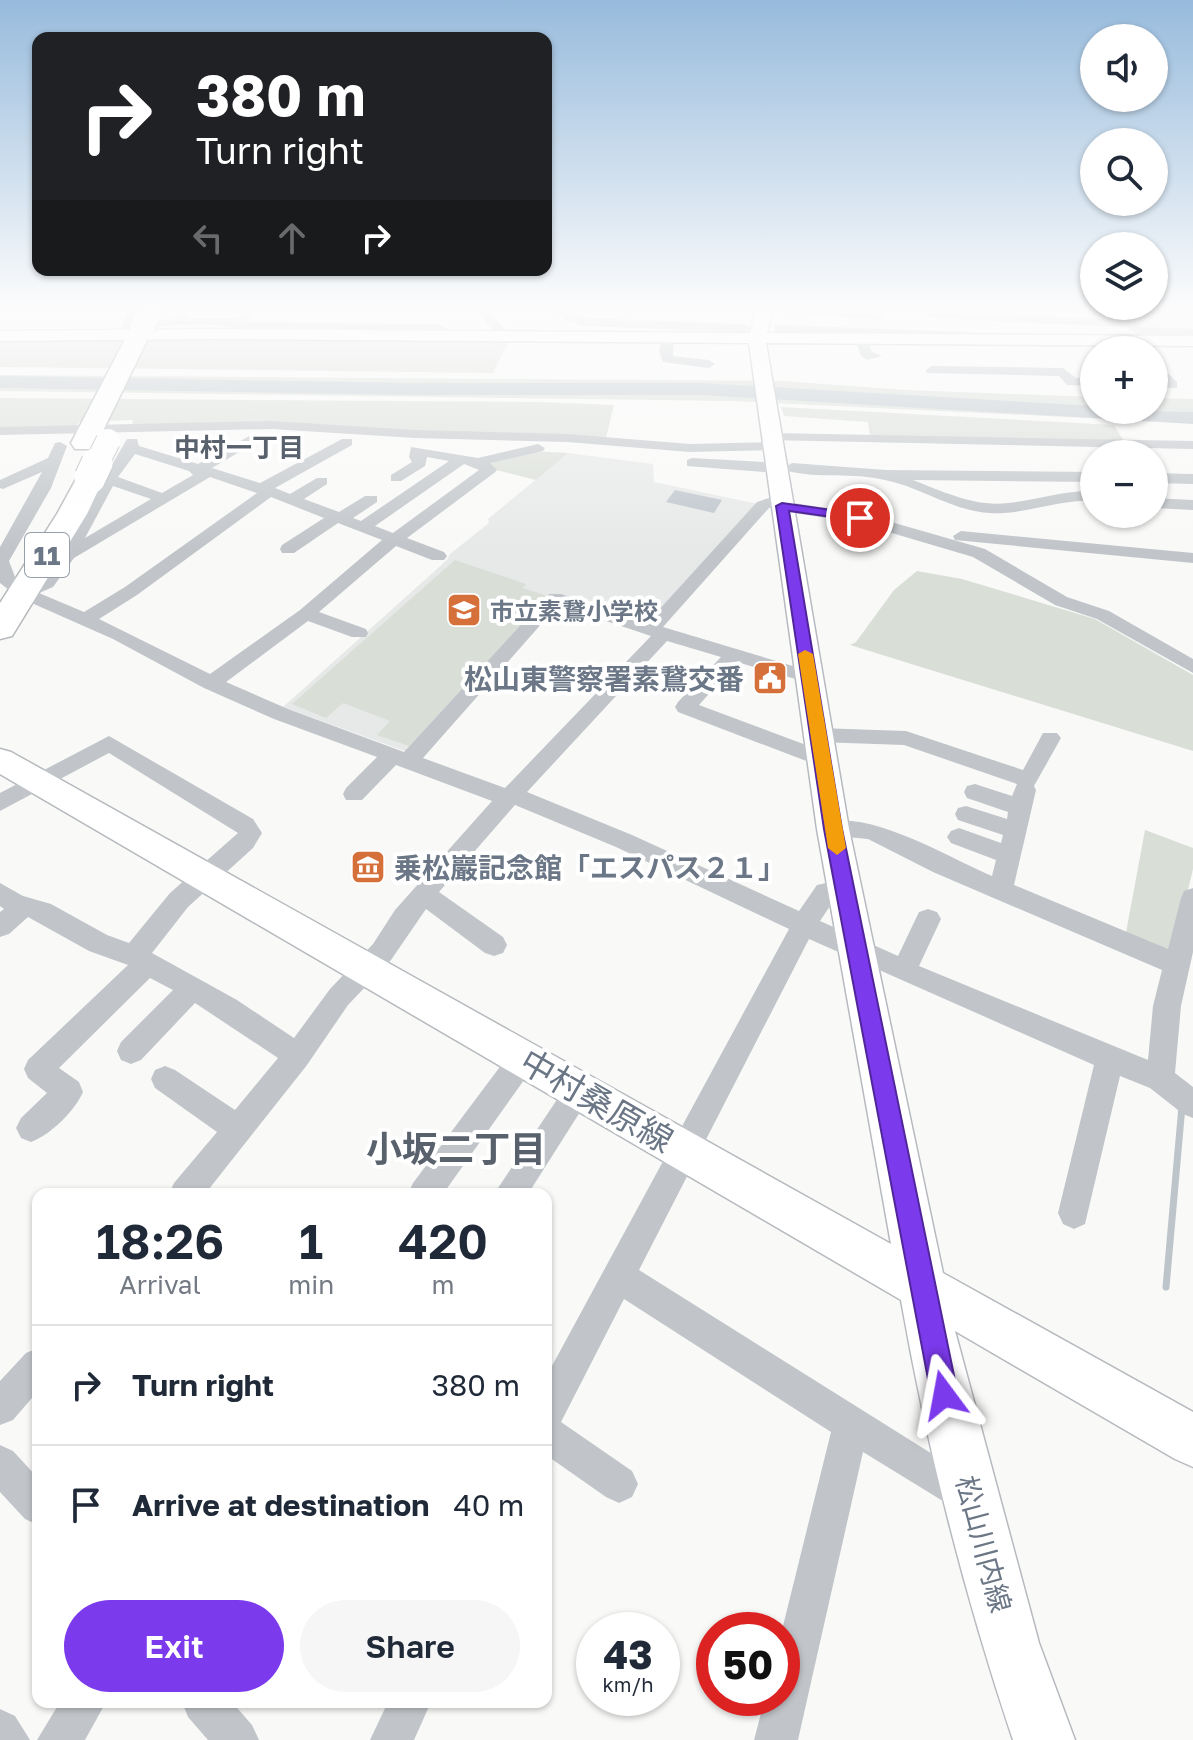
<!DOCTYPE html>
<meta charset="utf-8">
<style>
:root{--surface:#fff;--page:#f6f6f7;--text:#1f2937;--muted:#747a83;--line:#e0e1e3;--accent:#7c3aed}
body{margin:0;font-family:"Golos Text","Noto Sans JP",sans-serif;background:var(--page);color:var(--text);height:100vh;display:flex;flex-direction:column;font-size:30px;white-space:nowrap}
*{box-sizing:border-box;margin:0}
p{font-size:26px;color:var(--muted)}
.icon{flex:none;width:44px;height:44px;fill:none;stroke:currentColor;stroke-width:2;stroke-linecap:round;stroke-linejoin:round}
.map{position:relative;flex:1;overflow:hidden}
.side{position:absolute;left:32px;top:1188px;width:520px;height:520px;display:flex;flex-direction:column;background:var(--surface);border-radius:16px;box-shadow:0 2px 6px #0004}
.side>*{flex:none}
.top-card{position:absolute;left:32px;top:32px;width:520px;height:244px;border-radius:16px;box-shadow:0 2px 6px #0004;background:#202124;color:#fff;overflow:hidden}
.fabs{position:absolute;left:1080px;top:24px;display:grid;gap:16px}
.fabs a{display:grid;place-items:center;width:88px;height:88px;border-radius:50%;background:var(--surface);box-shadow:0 2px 6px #0004;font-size:40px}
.speed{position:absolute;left:576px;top:1612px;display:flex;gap:16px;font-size:40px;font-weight:700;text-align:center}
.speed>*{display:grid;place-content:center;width:104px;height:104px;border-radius:50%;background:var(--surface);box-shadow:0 2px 6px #0004;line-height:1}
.speed small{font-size:20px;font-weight:400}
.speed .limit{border:12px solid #d22;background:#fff;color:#111}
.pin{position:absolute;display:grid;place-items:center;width:68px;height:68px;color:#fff;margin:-34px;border:4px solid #fff;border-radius:50%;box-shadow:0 2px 8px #0007}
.me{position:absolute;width:88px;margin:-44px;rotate:347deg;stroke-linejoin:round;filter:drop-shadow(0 0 6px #0008)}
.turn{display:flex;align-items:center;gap:28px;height:168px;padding:0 32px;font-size:36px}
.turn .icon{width:104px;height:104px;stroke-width:2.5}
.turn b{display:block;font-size:56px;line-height:68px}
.lanes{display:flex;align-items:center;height:76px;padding:0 32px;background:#0003;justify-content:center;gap:40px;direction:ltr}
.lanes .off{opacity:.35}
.eta{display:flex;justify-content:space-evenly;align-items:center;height:136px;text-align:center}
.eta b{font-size:48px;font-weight:600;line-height:56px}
.button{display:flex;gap:16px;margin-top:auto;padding:16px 32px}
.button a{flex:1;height:92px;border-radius:48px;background:var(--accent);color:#fff;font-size:32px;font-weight:600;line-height:92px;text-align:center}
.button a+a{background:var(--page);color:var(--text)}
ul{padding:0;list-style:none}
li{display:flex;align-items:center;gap:24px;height:120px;padding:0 32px;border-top:2px solid var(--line)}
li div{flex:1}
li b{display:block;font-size:30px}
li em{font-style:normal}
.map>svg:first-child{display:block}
.built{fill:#e7e8e8}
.green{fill:#d9ded7}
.water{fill:#bdc5cb}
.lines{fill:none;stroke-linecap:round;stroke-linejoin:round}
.stream{stroke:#bdc5cb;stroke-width:7}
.river{fill:#bdc5cb;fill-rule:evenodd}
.secondary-casing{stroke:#b6babf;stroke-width:3}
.highway-casing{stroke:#b5b8bc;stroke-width:3}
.street{fill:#c1c5c9;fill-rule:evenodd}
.secondary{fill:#fff;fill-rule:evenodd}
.highway{fill:#fff;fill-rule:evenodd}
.highway-bridge-far1-casing{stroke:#b5b8bc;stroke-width:26;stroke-linecap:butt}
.highway-bridge-casing{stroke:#b5b8bc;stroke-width:33;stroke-linecap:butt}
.highway-bridge-far1{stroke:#fff;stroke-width:24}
.highway-bridge{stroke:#fff;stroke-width:31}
.route{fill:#7c3aed;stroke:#51269a;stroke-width:2}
.slow{fill:#f59e0b}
.labels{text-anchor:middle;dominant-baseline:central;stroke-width:8;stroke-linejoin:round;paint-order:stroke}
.far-poi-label{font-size:24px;font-weight:bold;fill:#6b7786;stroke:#fff;text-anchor:start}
.far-neighbourhood-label{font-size:26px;font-weight:bold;fill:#58616c;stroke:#fff}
.shield{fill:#fff;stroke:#97a0aa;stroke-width:2}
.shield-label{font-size:26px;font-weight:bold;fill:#6b7786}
.poi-label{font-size:28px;font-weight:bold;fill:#6b7786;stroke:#fff;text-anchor:end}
.street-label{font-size:28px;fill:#6b7786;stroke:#fff}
.near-street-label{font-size:34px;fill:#6b7786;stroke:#fff}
.near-neighbourhood-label{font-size:36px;font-weight:bold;fill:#58616c;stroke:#fff}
</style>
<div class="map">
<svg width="1193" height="1740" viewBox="0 0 1193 1740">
<rect width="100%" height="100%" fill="#f9f9f8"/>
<g class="built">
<polygon points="1135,306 1193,306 1193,329 1145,329 1138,326"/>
<polygon points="568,453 653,464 654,482 758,504 645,625 551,595 410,753 283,707 447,560 450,554 489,523 488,519"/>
</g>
<g class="green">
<polygon points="122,337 121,341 510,339 493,373 0,367 0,338"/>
<polygon points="0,375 782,381 906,390 1094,397 1094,410 1154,410 1154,398 1193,399 1193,423 732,401 0,391"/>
<polygon points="0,398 538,402 614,405 606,438 505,433 132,426 133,420 79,422 76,428 0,428"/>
<polygon points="781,407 1114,425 1125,443 870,436 868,422 784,416"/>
<polygon points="531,451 568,453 536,480 492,469 489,463"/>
<polygon points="455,560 526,584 523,588 547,596 409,746 377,735 390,721 343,703 326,718 292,704"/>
<polygon points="917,571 962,579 1095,619 1193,675 1193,751 850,645 856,642 894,590"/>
<polygon points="1145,830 1193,848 1193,869 1173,952 1125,938"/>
</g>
<polygon class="water" points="675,490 722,500 714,513 666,502"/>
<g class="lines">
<polyline class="stream" points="1166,1287 1182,1106"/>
<polygon class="river" points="0,376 415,383 701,383 1094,406 1094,410 1193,412 1193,424 701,395 415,395 0,388"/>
<g class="secondary-casing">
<path id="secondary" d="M757 306H773L767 333 1193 336V346L766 343 849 829 943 1273 1193 1412V1467L1175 1459 955 1331 1039 1643 1075 1740H1013C965 1597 927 1448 901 1300L0 774V749L11 752 891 1244 817 829 749 343 213 339 0 341V331L213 329 750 333Z"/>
</g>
<g class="highway-casing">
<g id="highway">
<polygon points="142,321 153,328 97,443 93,449 75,449 71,443 131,328"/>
<polygon points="90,470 100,472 104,478 87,514 12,636 0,639 0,603 57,514 80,472"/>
</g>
</g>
<g class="street">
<path d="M129 306H141L135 322 174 319 180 306H192L186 319H238L249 306H261L248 322 437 324 446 328 448 336 438 339 434 332H250C213 319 167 326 128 330L122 326Z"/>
<polygon points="473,306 485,306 508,333 508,339 500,339"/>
<polygon points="547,306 561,306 584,318 744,324 750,328 744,332 583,326 565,320"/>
<polygon points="743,306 760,306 761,307 755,310"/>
<polygon points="775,306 879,312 885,316 879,320 778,312 772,309"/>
<path d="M1123 306H1135L1136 322 1141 327 1193 329V337C1172 337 1143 342 1127 327L932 318 926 314 932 310 1124 320Z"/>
<polygon points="779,325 966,332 972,336 966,340 891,337 868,342 872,352 882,356 867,360 861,356 855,339 860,336 775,332 775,326"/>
<polygon points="668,333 674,337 673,356 709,360 715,364 709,368 663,362 659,351 662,337"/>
<polygon points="1154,360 1177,382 1177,388 1167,388 1154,372"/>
<polygon points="932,366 1063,368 1076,378 1094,378 1094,386 1067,385 1059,376 927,373 926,370"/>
<polygon points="272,421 415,430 567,434 690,444 774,442 781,446 774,450 690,452 567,442 415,438 272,429 0,435 0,427"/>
<path d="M255 433 260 434V440L212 468 260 483 342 439H352V445L275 488 290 494 317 478H327V484L304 499 339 512 365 496H377V502L353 518 361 521 449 461 427 457 425 466 401 481H391V475L412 462 409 457 411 447 478 458 538 444 545 448 543 451 490 463 497 470 494 473 407 538 444 552 447 556 444 560H432L396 546 319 612 366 629 368 633 366 637H352L308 621 226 682 288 709 404 752 549 594H561L647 623 757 502 781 494 787 496V502L860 513 985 549 1067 597 1109 611 1193 659V673L1097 619 1055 605 973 557 858 523 782 511 774 506 769 508 663 627 816 673 819 677 816 681 809 683 737 662 699 705 830 754 833 759 830 764H814L678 712 675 707 678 702 721 657 667 641 527 792 632 835 799 911 817 885 844 879 853 882 856 889 853 896 834 900 820 921 898 956 919 912 928 909 937 912 941 919 919 966 1148 1060 1153 1006 1162 970 933 872 868 839 825 835 821 829 825 823C870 809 949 858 992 876L996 860 951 843 947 837 951 831 959 828 1001 843 1003 835 958 820 955 814 958 808 966 806 1007 819 1008 812 967 798 964 792 967 786 975 784 1012 796 1017 784 904 745 818 742 811 740 807 735 811 730 818 728 906 731 1023 770 1043 733H1057L1061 738 1034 786 1036 790 1014 885 1168 949 1181 898 1184 891 1193 888V952L1181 1006 1175 1073 1193 1087V1118L1183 1114 1150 1088 1120 1076 1085 1224 1074 1229 1063 1224 1058 1213 1094 1065 809 939 639 1270 977 1482 983 1495 977 1508 964 1514 863 1452 798 1740H754L765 1698H782V1630L831 1432 624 1299 561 1422 632 1471 638 1484 632 1497 619 1503 606 1497 546 1455V1377L789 929 616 847 515 805 439 892 503 937 507 945 503 953 494 956 485 953 426 909 391 960 348 1005 307 1065 205 1194H169L174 1183 217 1132 155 1088 151 1079 155 1070 165 1066 175 1070 235 1110 278 1058 195 1003 141 1060 131 1064 121 1060 117 1051 121 1042 173 990 150 978 59 1068 79 1082 83 1092C75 1111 50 1135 31 1142L21 1138 16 1128 21 1118 47 1093 28 1078 24 1069 28 1060 128 965 89 951 28 917 9 934 0 937V912L4 909 0 906V883L23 896 51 904 107 935 129 943 170 893 238 833 109 753 0 811V793L109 736 253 819 262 833 253 848 188 907 152 953 237 1000 294 1038 330 989 373 944 395 910 492 801 396 765 362 800H346L343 794 346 788 377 757 274 719 204 688 113 639 18 597 0 583V547L42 472 3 489 0 488V480L48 458 55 443 60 442 67 446 51 488 9 561 15 577 26 586 41 579 59 555 127 439H137L139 446 198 464ZM135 454 189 471 193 475 162 493 118 477ZM464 464 479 470 393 533 375 526ZM210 477 257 493 125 587 84 612 39 593 53 587 74 558ZM113 486 151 499 85 538ZM271 497 324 518 282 545 280 549 282 553H294L338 523 382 540 300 610 210 674 99 619 137 595ZM558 605 651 636 505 788 423 758Z"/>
<polygon points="773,433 1193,441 1193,449 768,440 766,437"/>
<polygon points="692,458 765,462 773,467 765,472 687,466 687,460"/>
<path d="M792 463 886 470 1094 472V482L913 480C944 492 975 507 1008 503 1038 500 1064 490 1094 491V501C1058 499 1025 515 990 513 952 511 921 487 885 480 853 472 819 479 787 471L784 468Z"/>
<polygon points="1154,473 1193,474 1193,484 1154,483"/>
<polygon points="1154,498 1193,500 1193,510 1154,508"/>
<polygon points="961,531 1193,553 1193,563 955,540 953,536"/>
<polygon points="524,1044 534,1048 538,1057 534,1066 443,1194 408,1194 413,1183 514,1048"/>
<polygon points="580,1077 590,1080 594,1090 528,1194 494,1194 570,1080"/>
<polygon points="38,1348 38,1391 13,1420 0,1425 0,1381 26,1353"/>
<polygon points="0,1445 13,1451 38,1478 38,1525 25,1519 0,1492"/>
<polygon points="60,1702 106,1702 85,1740 37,1740"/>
<polygon points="182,1702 232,1702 252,1725 259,1740 208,1740 188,1717"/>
<polygon points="388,1702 431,1702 414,1740 370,1740"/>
<polygon points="0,1709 15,1716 30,1740 0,1740"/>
</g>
<use href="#secondary" class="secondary"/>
<use href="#highway" class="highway"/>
<g class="highway-bridge-far1-casing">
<g id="highway-bridge-far1">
<polyline points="142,328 152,306"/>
<polyline points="96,465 108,441"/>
</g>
</g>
<g class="highway-bridge-casing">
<polyline id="highway-bridge" points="90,478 97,463"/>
</g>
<use href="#highway-bridge-far1" class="highway-bridge-far1"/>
<use href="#highway-bridge" class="highway-bridge"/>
</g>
<linearGradient id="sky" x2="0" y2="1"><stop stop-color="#97bbdc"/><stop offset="0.56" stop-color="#fcfcfc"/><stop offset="1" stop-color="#fcfcfc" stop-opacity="0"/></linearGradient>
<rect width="1193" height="550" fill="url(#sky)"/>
<polygon class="route" points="782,503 860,514 866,518 860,521 789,511 842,829 958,1395 954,1405 944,1408 935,1405 931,1395 824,829 776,506"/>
<polygon class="slow" points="805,650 813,654 846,848 837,855 828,848 798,654"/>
<defs>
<g id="school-square" transform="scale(1.8)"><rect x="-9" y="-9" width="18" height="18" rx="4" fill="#d6703b" stroke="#fff"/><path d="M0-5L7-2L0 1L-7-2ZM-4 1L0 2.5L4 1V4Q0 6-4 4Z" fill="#fff"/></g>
<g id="civic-square" transform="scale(1.8)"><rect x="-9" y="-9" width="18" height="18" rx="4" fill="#d6703b" stroke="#fff"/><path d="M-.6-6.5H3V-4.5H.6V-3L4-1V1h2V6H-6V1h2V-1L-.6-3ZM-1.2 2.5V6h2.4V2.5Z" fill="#fff"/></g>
<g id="museum-square" transform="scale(1.8)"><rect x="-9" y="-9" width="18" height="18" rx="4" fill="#d6703b" stroke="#fff"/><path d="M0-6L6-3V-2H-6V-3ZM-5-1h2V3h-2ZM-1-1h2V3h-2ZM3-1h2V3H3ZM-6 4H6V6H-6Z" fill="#fff"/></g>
</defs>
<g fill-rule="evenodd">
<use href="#school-square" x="464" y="610"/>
<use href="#civic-square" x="770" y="678"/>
<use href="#museum-square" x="368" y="867"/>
</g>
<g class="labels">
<g class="far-poi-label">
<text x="490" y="610">市立素鵞小学校</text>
</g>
<g class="far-neighbourhood-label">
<text x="239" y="447">中村一丁目</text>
</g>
<rect class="shield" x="25" y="533" width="44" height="44" rx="6"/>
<g class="shield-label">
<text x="47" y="555">11</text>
</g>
<g class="poi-label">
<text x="744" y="678">松山東警察署素鵞交番</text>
<text x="394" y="867" text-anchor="start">乗松巖記念館「エスパス２１」</text>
</g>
<g class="street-label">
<text transform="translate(984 1544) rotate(75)">松山川内線</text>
</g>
<g class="near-street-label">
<text transform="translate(597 1100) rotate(30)">中村桑原線</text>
</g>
<g class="near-neighbourhood-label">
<text x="456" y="1148">小坂二丁目</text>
</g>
</g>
</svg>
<div class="fabs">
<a><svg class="icon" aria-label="sound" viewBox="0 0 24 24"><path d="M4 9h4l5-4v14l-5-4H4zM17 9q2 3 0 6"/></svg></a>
<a><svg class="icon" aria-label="search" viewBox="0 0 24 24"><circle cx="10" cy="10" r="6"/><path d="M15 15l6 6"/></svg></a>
<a><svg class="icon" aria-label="layers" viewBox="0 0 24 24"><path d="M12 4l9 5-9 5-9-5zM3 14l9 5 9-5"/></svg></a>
<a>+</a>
<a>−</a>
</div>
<div class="speed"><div>43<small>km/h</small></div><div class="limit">50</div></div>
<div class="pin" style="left:860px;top:518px;background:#d93025"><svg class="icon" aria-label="arrive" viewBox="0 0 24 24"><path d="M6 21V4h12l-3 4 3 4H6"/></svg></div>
<svg class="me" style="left:944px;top:1395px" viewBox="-20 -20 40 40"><path d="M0-17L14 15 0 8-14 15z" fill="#7c3aed" stroke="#fff" stroke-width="4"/></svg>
<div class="top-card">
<div class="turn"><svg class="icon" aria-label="right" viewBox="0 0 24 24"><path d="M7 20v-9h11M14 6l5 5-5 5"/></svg><div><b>380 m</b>Turn right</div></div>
<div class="lanes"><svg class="icon off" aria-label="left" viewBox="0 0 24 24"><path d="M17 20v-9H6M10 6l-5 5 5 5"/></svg><svg class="icon off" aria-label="ahead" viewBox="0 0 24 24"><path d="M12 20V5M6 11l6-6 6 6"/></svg><svg class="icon" aria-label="right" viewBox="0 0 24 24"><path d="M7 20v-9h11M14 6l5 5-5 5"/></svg></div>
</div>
<section class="side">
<div class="eta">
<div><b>18:26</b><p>Arrival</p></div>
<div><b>1</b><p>min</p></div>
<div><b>420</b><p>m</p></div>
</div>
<ul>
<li><svg class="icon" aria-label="right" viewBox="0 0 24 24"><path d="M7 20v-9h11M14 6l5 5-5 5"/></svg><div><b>Turn right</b></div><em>380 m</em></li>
<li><svg class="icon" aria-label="arrive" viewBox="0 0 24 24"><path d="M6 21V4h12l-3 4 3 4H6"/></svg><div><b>Arrive at destination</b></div><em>40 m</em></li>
</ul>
<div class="button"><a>Exit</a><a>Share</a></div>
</section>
</div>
